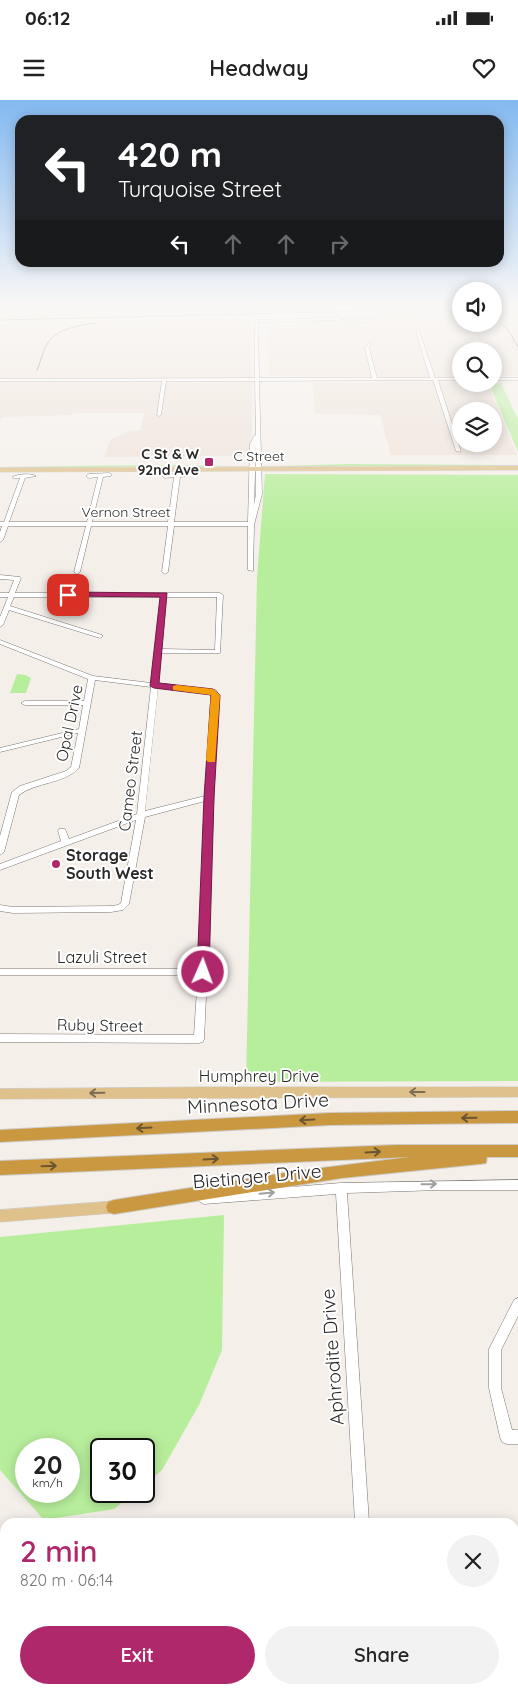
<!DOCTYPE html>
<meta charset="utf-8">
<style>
:root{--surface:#fff;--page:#f2f2f2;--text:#222;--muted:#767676;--accent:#af286b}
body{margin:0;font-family:Quicksand,sans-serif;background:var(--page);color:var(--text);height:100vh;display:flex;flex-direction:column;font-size:19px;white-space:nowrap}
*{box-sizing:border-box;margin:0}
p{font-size:16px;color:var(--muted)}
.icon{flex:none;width:28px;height:28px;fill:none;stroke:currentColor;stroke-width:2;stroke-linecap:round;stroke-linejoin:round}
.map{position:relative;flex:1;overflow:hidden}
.details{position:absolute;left:0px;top:1418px;width:519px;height:176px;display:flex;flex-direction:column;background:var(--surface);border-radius:15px 15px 0 0;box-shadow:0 2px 12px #0003}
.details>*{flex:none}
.guide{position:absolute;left:15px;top:15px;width:489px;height:152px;border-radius:15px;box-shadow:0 2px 12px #0003;background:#202124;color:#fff;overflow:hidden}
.fabs{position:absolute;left:452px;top:182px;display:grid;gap:10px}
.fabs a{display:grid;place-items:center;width:50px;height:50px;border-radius:50%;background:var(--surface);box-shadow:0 2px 12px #0003;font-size:25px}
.speed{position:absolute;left:15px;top:1338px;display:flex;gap:10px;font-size:25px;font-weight:700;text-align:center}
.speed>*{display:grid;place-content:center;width:65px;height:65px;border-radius:50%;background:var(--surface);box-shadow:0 2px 12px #0003;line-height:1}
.speed small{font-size:12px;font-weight:400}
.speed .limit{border:2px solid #111;border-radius:8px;background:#fff;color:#111}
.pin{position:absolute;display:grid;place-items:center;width:42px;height:42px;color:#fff;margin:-21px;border-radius:10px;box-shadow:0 2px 8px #0006}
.me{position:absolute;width:55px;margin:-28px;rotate:2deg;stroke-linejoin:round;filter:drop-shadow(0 0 4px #0008)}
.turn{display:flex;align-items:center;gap:18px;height:105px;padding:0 20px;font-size:22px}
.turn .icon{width:65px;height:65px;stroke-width:2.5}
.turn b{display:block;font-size:35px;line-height:42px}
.lanes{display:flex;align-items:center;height:48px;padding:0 20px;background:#0003;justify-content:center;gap:25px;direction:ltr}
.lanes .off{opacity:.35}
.round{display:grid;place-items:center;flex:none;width:52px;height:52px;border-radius:26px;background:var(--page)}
.head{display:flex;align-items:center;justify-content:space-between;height:85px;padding:0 20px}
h1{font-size:30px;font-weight:600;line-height:38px;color:var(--accent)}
.primary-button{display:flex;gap:10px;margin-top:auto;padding:10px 20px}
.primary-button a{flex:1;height:58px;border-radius:30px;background:var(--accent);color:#fff;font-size:20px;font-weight:600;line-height:58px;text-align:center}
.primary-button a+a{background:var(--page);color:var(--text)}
.status{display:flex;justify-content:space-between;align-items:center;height:35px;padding:0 25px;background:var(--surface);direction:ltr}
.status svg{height:14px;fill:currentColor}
header{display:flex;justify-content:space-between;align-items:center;height:65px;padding:0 20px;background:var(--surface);font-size:22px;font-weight:600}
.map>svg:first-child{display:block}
.built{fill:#eee2d8;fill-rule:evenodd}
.green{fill:#b7ee9b;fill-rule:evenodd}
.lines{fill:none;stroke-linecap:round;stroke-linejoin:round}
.minor-casing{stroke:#7a7571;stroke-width:1}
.major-casing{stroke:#cccccb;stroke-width:1}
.highway-casing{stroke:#cccccb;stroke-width:2}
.minor{fill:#fff;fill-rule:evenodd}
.major{fill:#dfc18c;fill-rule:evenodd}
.highway{fill:#ca9840;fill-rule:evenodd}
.rail{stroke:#5f5c5a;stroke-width:1}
.oneway{stroke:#7c6d55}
.oneway2{stroke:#6b5532}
.oneway3{stroke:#a09f9e}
.route{fill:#af286b;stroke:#721a46}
.slow{fill:#f59e0b}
.poi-dot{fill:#af286b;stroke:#fff;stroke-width:2}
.labels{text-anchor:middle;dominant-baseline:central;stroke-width:4;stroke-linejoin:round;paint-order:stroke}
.far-poi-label{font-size:14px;font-weight:bold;fill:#2b2928;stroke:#fff;text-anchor:end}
.far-street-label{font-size:14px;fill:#2b2928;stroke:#fff}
.street-label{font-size:16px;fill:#2b2928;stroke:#fff}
.poi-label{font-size:16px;font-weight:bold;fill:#2b2928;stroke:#fff;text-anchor:start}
.near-street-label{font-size:19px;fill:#2b2928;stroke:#fff}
</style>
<div class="status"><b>06:12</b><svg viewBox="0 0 49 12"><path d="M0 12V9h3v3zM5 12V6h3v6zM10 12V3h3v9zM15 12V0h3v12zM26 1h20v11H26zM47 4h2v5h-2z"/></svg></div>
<header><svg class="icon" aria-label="menu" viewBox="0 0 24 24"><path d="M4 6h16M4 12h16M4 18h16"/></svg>Headway<svg class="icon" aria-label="heart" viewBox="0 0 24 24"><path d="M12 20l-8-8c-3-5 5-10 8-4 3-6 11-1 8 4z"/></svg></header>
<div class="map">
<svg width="518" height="1593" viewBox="0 0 518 1593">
<rect width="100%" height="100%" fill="#f5efea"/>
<g class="built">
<polygon points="0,209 160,209 0,215"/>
<polygon points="494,211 518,211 518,276 494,276 494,251 483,251 472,224 494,224"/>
<polygon points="461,213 461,224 466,224 477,251 461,251 461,277 274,276 269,274 268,220"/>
<polygon points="250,218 252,278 0,278 0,225"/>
<polygon points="0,282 252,283 252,331 247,356 104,357 111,339 130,331 141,330 144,313 74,313 71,315 2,317 0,323"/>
<path d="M461 282 488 284 517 355H391L380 315 315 314 312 283ZM461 311H494V344H461Z"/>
</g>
<g class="green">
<polygon points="255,209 349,209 0,218 0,216"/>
<polygon points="416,210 433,210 434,212 341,214 332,217 304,216"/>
<polygon points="501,283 518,319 518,352 489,284"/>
<polygon points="347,364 518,365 518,367 280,366"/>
<polygon points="155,365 229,365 0,369 0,367"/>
<polygon points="265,374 518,375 518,981 246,982 257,478"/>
<polygon points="17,574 25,575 31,578 26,593 10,593"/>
<path d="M224 1115 222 1250 199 1305 162 1370 144 1385V1349H101V1391H136L114 1409 44 1420 0 1370V1137ZM26 1349H69V1391H26Z"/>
</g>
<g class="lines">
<g class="minor-casing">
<g id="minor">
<path d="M341 216 373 218 365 222 353 223 333 220 258 222 259 278H372L365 248 370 242 372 243 369 248 377 278H430L416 232 419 231 435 278H461V280H438L461 352 456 351 433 280 259 281 262 394 254 425 253 471 248 470V426H174L168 472 165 474 162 472 168 426H91L80 472 77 474 74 472 86 426H8L3 440 0 442V432L2 426H0V422H4L20 378H13L12 377C18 374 30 373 36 376L25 378 9 422H87L98 377 89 378 86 376 89 374 109 373 111 374V376L103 377 92 422H168L174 377 165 378 162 376 165 374 186 373 188 374V376L180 377 174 422H248L250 344 254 336 256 335 255 281H166L161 315 159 316 157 315 162 281H0V279L255 278V220L333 218ZM341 218 366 219 353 221 337 219ZM256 343V394L254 405Z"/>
<rect x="494" y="278" width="24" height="2"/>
<path d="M0 475 20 477 21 478 15 493H220L223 495 220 553H161L158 583 213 590H216L219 595C212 710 210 824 204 939L203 942 199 943 0 942V934L194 935 198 875H0V869H198L205 701 145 717 129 804 123 810 111 812 13 813 0 811V805L13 807 111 806 118 805 121 803 136 720 0 770V764L61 741 58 731 59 729H65L69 739 137 714 151 587 95 580 79 668C64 684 36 682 19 695L4 752 0 755V736L12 692 20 686 66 671 71 667 78 633 0 652V648L79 629 83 605H25L21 603 25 601H84L88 579 0 544V540L93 576 151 583 161 497H14L10 506 102 535V537L100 538 9 510 3 525 0 527V517L8 497H0V493H9L14 480 0 479ZM167 497H217L215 550 162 549ZM158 588 207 593 211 595 205 696 145 711Z"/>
<polygon points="518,1080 518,1090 439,1090 347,1093 369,1422 355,1422 336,1094 204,1104 200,1102 198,1099 200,1096 204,1094 341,1083"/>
<polygon points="518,1198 518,1216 501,1250 501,1288 512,1330 518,1330 518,1344 507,1344 502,1342 500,1337 489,1288 489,1249 514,1200"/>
<rect x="514" y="1500" width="4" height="14"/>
</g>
</g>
<g class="major-casing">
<g id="major">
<polygon points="518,366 518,370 0,372 0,368"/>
<polygon points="204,987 518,987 518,997 0,999 0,989"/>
<polygon points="114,1101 119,1103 120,1107 119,1111 114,1113 0,1122 0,1110"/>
<polygon points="0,1446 5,1448 5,1475 0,1473"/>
<polygon points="0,1535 5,1538 5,1566 0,1563"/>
<polygon points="8,1589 26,1589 27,1593 9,1593"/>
<polygon points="42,1589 60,1589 62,1593 44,1593"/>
</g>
</g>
<g class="highway-casing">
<g id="highway">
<polygon points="518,1011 518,1023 330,1025 0,1042 0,1030 330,1013"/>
<polygon points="396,1045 518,1045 518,1057 487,1057 486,1063 480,1064 342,1078 114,1114 108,1112 106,1107 108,1102 114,1100 297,1071 410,1057 0,1075 0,1061"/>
</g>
</g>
<use href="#minor" class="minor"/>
<use href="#major" class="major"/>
<use href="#highway" class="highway"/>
<g class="rail">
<polyline points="437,210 461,212"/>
<polyline points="494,219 507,228 518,247"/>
<polyline points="0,220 444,209"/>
<path d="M37 270C41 261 43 249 49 241 59 228 81 225 96 223"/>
</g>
</g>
<defs><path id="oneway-shaft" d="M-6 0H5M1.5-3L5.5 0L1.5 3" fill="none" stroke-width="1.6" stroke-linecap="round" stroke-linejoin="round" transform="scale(1.25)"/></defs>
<g class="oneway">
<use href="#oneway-shaft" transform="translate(417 992) rotate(-180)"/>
<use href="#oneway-shaft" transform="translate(97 993) rotate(179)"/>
</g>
<g class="oneway2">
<use href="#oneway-shaft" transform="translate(469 1018) rotate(179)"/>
<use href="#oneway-shaft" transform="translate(307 1020) rotate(177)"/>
<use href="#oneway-shaft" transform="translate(144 1028) rotate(177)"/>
<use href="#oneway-shaft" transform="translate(373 1052) rotate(-3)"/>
<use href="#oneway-shaft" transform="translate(211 1059) rotate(-3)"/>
<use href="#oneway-shaft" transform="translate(49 1066) rotate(-2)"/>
</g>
<g class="oneway3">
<use href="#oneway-shaft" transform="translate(429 1084) rotate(-1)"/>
<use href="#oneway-shaft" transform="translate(267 1093) rotate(-5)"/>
</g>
<linearGradient id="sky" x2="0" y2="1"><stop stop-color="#83b9f0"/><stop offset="0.48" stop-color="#faf8f6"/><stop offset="1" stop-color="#faf8f6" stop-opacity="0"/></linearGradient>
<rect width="518" height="432" fill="url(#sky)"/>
<polygon class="route" points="68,492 167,493 159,583 213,589 220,595 214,697 209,872 208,875 203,877 197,872 204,697 211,595 154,588 150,586 160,497 65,496 65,493"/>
<polygon class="slow" points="177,585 213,589 220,595 215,662 208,662 206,660 211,595 173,590 173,586"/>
<g class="poi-dot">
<rect x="204" y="357" width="10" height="10" rx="2.5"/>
<circle cx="56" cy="764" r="5"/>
</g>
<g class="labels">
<g class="far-poi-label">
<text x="199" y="354">C St &amp; W<tspan x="199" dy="16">92nd Ave</tspan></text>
</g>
<g class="far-street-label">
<text x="259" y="356">C Street</text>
<text x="126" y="412">Vernon Street</text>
</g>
<g class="street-label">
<text transform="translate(69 623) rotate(-78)">Opal Drive</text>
<text transform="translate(130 681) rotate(-83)">Cameo Street</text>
<text x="102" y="857">Lazuli Street</text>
<text transform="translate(100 925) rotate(1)">Ruby Street</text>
<text x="259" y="976">Humphrey Drive</text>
</g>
<g class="poi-label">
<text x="66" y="755">Storage<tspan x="66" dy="18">South West</tspan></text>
</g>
<g class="near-street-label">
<text transform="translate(258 1003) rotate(-3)">Minnesota Drive</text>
<text transform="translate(257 1076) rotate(-5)">Bietinger Drive</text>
<text transform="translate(332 1257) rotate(-94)">Aphrodite Drive</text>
</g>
</g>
</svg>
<div class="fabs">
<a><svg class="icon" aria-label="sound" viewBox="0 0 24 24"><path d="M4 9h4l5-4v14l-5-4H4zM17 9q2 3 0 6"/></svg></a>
<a><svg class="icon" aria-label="search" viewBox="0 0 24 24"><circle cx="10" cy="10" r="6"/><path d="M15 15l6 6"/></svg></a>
<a><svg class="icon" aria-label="layers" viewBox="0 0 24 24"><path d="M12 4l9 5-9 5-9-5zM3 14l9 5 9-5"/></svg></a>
</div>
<div class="speed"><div>20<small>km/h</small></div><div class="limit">30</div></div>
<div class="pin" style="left:68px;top:495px;background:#d93025"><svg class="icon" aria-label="arrive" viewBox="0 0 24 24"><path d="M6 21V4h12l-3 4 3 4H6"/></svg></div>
<svg class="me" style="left:203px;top:872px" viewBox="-20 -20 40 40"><circle r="17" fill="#af286b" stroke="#fff" stroke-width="3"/><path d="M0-11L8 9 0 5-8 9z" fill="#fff"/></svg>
<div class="guide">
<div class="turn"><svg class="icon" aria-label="left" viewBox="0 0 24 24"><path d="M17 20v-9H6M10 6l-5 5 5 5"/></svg><div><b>420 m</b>Turquoise Street</div></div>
<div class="lanes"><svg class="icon" aria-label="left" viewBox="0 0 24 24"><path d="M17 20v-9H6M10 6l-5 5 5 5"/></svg><svg class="icon off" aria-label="ahead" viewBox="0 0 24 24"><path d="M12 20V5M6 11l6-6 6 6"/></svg><svg class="icon off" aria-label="ahead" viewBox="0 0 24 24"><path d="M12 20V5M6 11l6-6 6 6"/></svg><svg class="icon off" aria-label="right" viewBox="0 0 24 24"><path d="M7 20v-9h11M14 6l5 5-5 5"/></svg></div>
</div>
<section class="details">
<div class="head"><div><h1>2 min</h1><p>820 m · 06:14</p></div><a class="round"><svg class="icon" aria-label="close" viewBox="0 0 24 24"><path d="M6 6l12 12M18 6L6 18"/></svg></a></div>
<div class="primary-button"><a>Exit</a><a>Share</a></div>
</section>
</div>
